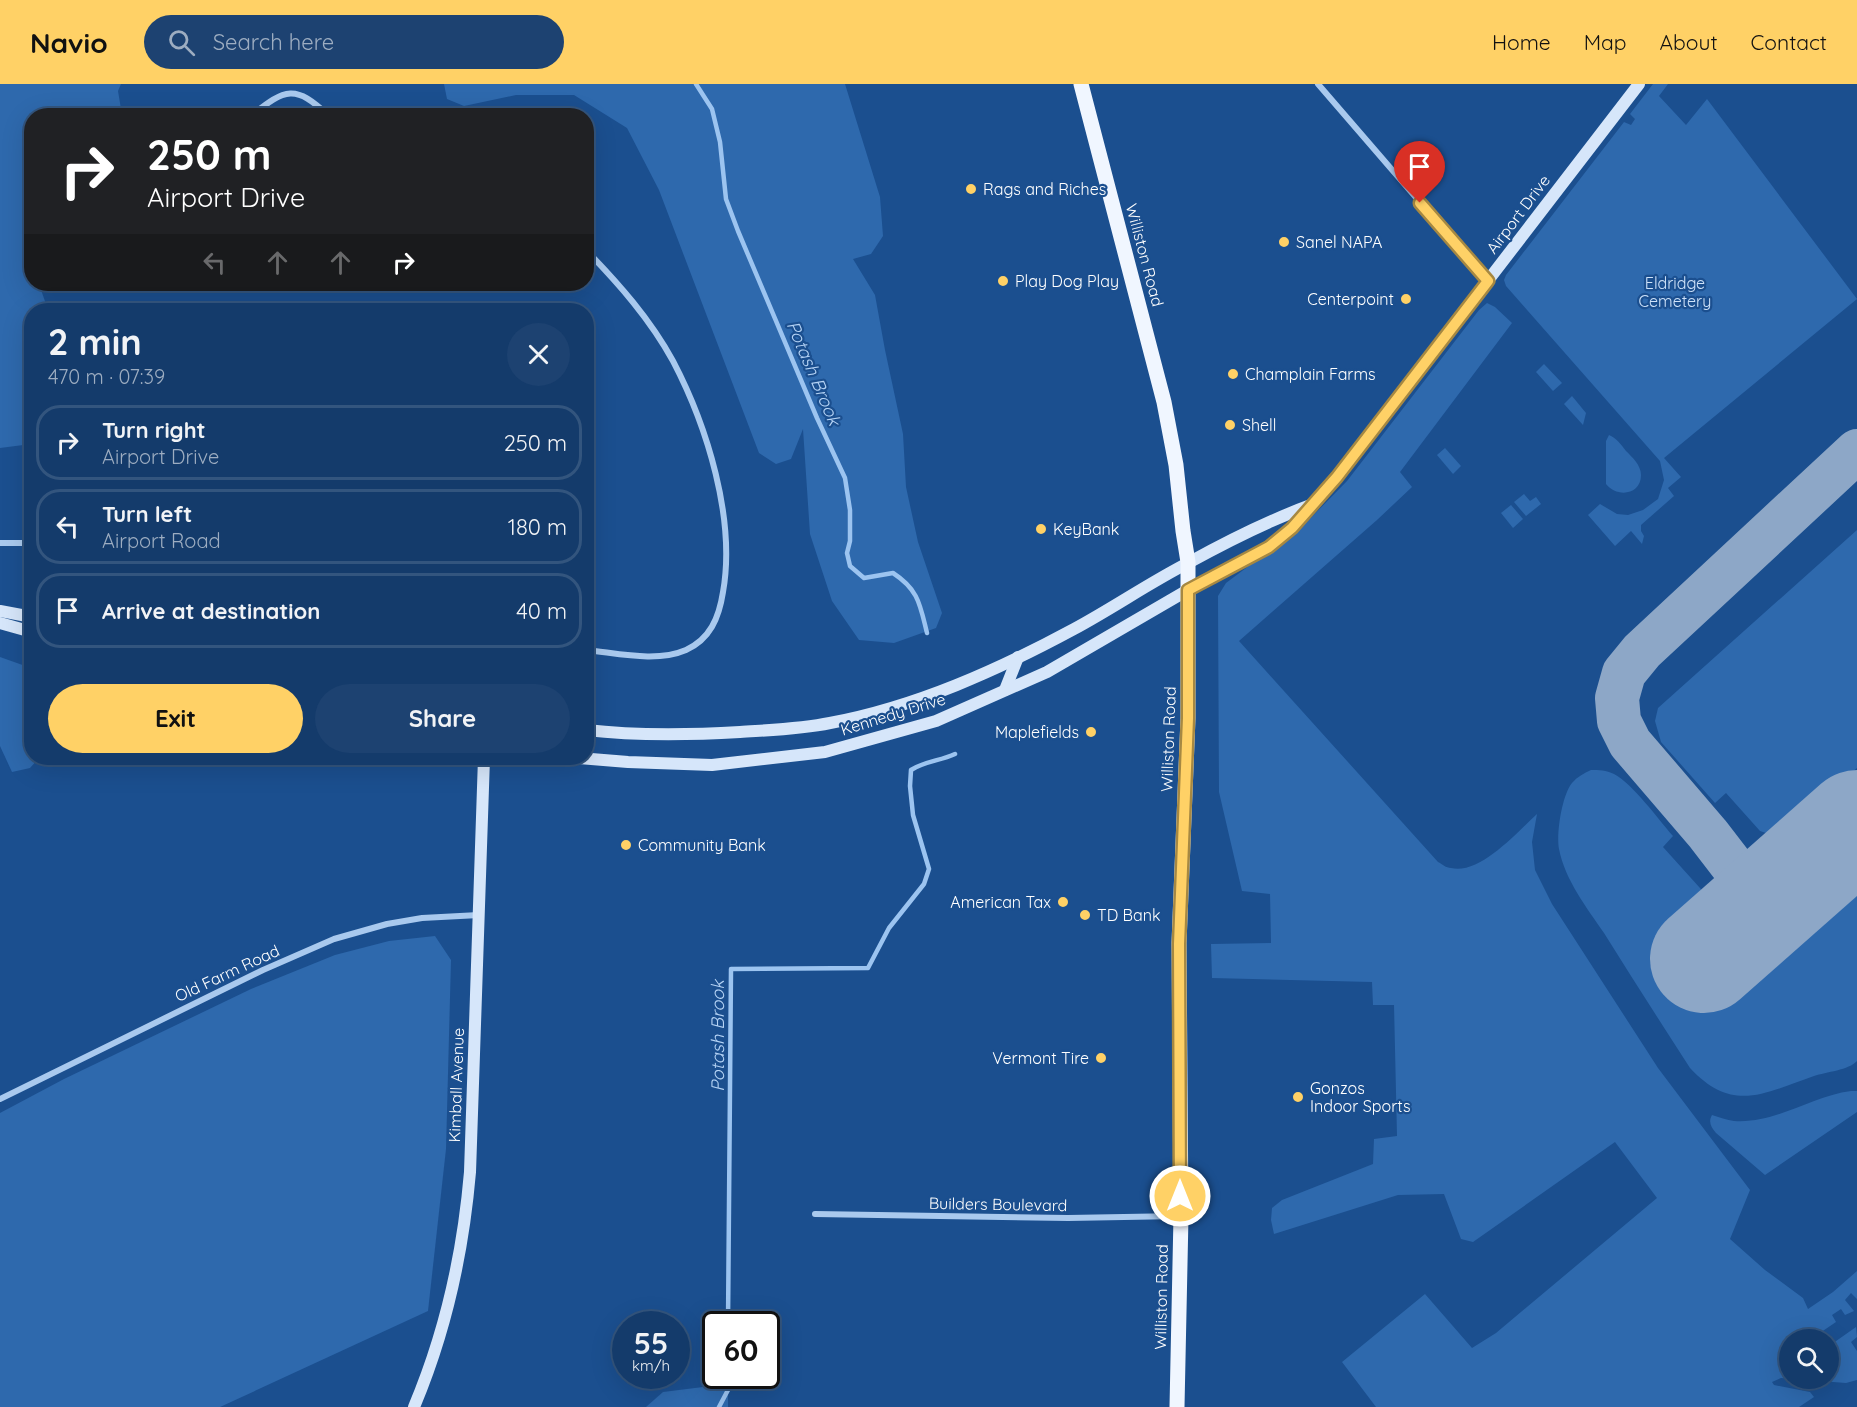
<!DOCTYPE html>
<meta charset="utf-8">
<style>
:root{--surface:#143b6b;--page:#1d4271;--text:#f1f3f6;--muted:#9dadc1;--line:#33557e;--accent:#ffd166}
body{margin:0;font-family:Quicksand,sans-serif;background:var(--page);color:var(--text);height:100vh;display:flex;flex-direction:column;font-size:22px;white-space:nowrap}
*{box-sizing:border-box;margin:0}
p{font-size:20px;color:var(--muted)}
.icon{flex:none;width:33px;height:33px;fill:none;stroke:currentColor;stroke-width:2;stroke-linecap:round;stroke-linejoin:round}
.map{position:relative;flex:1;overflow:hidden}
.details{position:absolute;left:24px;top:219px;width:570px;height:462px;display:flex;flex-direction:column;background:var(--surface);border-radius:24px;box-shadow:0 6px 24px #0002,0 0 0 2px var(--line)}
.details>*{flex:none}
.guide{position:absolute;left:24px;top:24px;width:570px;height:183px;border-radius:24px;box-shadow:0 6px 24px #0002,0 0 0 2px var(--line);background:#202124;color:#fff;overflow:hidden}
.fabs{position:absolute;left:1779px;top:1245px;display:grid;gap:12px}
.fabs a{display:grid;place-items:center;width:60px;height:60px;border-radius:50%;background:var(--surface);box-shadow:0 6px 24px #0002,0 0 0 2px var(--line);font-size:30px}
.speed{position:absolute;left:612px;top:1227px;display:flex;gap:12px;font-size:30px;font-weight:700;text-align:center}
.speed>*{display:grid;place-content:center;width:78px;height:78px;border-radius:50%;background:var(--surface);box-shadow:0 6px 24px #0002,0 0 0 2px var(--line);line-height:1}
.speed small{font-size:15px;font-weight:400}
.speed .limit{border:3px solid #111;border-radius:9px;background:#fff;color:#111}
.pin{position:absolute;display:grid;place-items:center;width:51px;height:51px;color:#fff;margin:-62px -26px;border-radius:50% 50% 50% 0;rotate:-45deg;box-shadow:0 0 6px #0007}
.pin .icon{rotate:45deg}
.me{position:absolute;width:66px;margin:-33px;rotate:0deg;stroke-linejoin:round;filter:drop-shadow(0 0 4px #0008)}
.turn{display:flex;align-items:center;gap:21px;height:126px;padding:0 24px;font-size:27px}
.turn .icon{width:78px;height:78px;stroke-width:2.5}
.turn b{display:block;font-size:42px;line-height:51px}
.lanes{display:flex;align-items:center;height:57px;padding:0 24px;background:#0003;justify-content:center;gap:30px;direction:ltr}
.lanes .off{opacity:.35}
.round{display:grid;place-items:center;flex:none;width:63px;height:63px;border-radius:32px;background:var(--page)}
.summary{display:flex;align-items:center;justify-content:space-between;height:102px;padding:0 24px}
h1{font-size:36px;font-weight:700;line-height:45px}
.cta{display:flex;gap:12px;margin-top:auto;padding:12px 24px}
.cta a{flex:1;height:69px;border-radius:36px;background:var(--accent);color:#111;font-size:24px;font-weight:700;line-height:69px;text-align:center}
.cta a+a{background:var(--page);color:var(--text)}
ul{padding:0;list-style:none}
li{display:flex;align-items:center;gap:18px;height:75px;margin:0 12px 9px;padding:0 12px;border:3px solid var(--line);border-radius:24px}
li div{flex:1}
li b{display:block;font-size:22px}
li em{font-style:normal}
header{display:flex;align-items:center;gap:36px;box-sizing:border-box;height:84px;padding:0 30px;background:var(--accent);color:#111}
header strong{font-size:28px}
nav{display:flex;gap:33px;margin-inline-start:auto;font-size:21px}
.search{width:420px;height:54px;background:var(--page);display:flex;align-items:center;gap:15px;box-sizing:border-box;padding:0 21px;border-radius:33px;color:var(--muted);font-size:22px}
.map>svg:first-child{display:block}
.green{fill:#2e69ad}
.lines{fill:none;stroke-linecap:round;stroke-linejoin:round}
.stream{stroke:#9cc4f0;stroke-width:4.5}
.taxiway{stroke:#8da7c7;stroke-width:44}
.runway{stroke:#8da7c7;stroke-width:108}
.minor{stroke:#a9c9ee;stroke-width:6}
.secondary{stroke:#d6e6fa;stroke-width:12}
.primary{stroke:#f0f6ff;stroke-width:15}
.route-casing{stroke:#a68842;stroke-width:15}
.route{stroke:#ffd166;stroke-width:10}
.poi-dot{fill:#ffd166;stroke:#1b4f8f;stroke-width:2}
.labels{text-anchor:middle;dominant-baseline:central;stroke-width:4.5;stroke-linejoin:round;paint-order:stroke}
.poi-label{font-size:16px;fill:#fff;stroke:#1b4f8f;text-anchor:start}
.street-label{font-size:16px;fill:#fff;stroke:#1b4f8f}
.park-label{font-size:16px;fill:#cfe3fa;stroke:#1b4f8f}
.water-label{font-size:18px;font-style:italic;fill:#b5d3f5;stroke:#1b4f8f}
</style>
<header>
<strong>Navio</strong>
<div class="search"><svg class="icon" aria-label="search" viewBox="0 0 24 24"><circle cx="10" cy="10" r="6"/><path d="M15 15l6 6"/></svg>Search here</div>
<nav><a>Home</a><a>Map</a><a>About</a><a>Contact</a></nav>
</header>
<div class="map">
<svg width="1857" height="1323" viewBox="0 0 1857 1323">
<rect width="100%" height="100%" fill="#1b4f8f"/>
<g class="green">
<polygon points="0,0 121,0 118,7 122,31 32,32 32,200 39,200 48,226 32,226 31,360 0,364"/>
<polygon points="444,0 845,0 880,113 883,152 871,170 853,175 875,211 885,266 903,350 906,403 918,458 942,529 936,544 894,559 859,556 832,517 810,450 803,345 791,375 776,380 759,369 659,106 627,44 574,11 516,11 464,22 447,15"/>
<polygon points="1653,0 1668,0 1659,12 1686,41 1707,15 1857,215 1664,374 1681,393 1668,404 1674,412 1641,441 1641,447 1644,452 1642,460 1631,447 1615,462 1588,431 1600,420 1617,430 1628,431 1643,426 1658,415 1664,396 1660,377 1506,202 1504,196 1506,191 1624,38 1631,41 1635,35 1630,30"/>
<path d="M1487 219 1495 223 1512 239 1400 388 1412 403 1377 436 1239 557 1438 778C1442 780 1446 784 1451 784 1480 791 1517 748 1537 730L1532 758 1535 786 1552 820 1658 984 1750 1106 1730 1155 1765 1186 1803 1214 1808 1225 1833 1208 1857 1187V1215L1851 1209 1845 1216 1854 1227 1845 1231 1841 1225 1832 1231 1836 1238 1811 1255 1790 1256V1294H1828L1829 1262 1856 1243 1857 1253 1851 1258 1857 1267V1296L1846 1299 1781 1294 1772 1298 1774 1301 1810 1308 1814 1313 1799 1323H1376L1342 1278 1425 1210 1472 1264 1496 1249 1657 1114 1615 1058 1473 1158 1461 1155 1444 1110 1398 1111 1274 1150 1271 1136 1272 1124 1282 1116 1373 1080 1374 1055 1397 1052 1394 921H1373L1372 898 1212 894 1211 860 1271 859 1270 810 1242 807 1219 708 1218 512 1226 499 1250 481 1291 454 1347 397 1479 226Z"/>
<polygon points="1544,280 1562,299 1553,307 1536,288"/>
<polygon points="1572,312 1586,329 1583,341 1564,320"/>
<path d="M1609 351C1616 354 1621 360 1626 367 1632 373 1641 381 1641 391 1641 411 1617 414 1606 400V357Z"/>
<polygon points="1445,364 1461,382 1453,390 1437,371"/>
<polygon points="1524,410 1530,417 1536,413 1541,420 1526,432 1514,418"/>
<polygon points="1511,421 1523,435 1513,444 1501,429"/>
<polygon points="1857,446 1857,684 1794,740 1777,749 1769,750 1760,747 1726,709 1715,719 1661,658 1655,637 1658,624"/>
<polygon points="0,573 31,584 32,674 39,674 30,684 12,688 0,662"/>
<path d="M1591 686C1599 686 1606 686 1614 690 1634 701 1657 734 1673 752L1663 763 1709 814 1675 843 1732 906 1857 796V977C1849 986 1826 988 1814 992 1764 1009 1733 1030 1690 984 1661 939 1632 894 1604 849 1587 824 1565 796 1559 765 1556 750 1562 711 1572 699 1577 693 1584 689 1591 686Z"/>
<polygon points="435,852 451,876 446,1065 428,1227 220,1323 0,1323 0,1029 64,995 251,905 335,871 389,857"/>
<path d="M1851 1007H1857V1028L1765 1091 1716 1049C1711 1043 1708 1038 1712 1031 1719 1033 1727 1036 1734 1037 1776 1040 1811 1012 1851 1007Z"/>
<polygon points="703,1303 728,1306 728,1323 646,1323 663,1308"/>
</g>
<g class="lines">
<g class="stream">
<path d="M696 0 712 25 720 58 726 115 738 147 817 334 845 394 850 426V457L847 469 850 482 864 494 893 489C919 506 920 521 927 549"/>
<path d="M728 1240 731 885 868 884 889 844 924 800 929 785 913 731 910 702 911 686C925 677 940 677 955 670"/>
<polyline points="719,1323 728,1306 728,1292"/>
</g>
<polyline class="taxiway" points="1828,766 1801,787 1778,797 1757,797 1738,789 1708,750 1630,659 1619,637 1617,614 1624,589 1642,567 1857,367"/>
<polyline class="runway" points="1704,875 1857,740"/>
<g class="minor">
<polyline points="1318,0 1488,197"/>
<path d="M251 32C286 4 295 0 329 32"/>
<path d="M586 166C619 200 650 235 673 277 707 342 736 435 723 508 719 534 710 555 686 566 656 579 617 569 586 566"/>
<polyline points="0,459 32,459"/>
<polyline points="0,1015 263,886 334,855 387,840 422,834 479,831"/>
<polyline points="815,1130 1068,1134 1180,1132"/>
</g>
<g class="secondary">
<polyline points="0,527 32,533"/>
<polyline points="0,539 32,548"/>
<polyline points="1005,606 1018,573"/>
<path d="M586 646C638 652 688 651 740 648 770 646 801 645 830 639 916 623 998 586 1074 545 1113 524 1149 499 1188 479 1226 458 1270 436 1311 421"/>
<polyline points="579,674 628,678 712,681 825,668 936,637 1047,588 1188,506 1269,463 1292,444 1337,393 1639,0"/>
<path d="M414 1323C446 1247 463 1170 470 1088L484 674"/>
</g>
<polyline class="primary" points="1081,0 1164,318 1176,381 1183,447 1188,478 1188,634 1179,859 1181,1132 1177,1323"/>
</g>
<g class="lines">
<g class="route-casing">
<polyline id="route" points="1180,1112 1179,860 1188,634 1188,506 1269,463 1292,444 1337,393 1488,197 1420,119"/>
</g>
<use href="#route" class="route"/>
</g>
<g class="poi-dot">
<circle cx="971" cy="105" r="6"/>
<circle cx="1284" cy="158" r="6"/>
<circle cx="1003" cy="197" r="6"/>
<circle cx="1406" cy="215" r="6"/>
<circle cx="1233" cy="290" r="6"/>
<circle cx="1230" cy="341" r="6"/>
<circle cx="1041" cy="445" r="6"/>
<circle cx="1091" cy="648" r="6"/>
<circle cx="626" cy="761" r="6"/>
<circle cx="1063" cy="818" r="6"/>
<circle cx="1085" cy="831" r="6"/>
<circle cx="1101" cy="974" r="6"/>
<circle cx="1298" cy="1013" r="6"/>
</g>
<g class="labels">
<g class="poi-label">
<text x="983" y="105">Rags and Riches</text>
<text x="1296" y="158">Sanel NAPA</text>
<text x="1015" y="197">Play Dog Play</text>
<text x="1394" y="215" text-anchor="end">Centerpoint</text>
<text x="1245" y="290">Champlain Farms</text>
<text x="1242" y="341">Shell</text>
<text x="1053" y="445">KeyBank</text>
<text x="1079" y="648" text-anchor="end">Maplefields</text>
<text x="638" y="761">Community Bank</text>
<text x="1051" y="818" text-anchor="end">American Tax</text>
<text x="1097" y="831">TD Bank</text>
<text x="1089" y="974" text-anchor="end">Vermont Tire</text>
<text x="1310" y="1004">Gonzos<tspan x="1310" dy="18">Indoor Sports</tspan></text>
</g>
<g class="street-label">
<text transform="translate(1518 130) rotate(-53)">Airport Drive</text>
<text transform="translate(1145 171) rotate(75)">Williston Road</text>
<text transform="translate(893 630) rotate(-17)">Kennedy Drive</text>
<text transform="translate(1168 655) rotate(-88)">Williston Road</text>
<text transform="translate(227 889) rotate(-25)">Old Farm Road</text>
<text transform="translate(456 1001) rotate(-88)">Kimball Avenue</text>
<text transform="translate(998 1120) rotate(1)">Builders Boulevard</text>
<text transform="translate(1161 1213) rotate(-89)">Williston Road</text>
</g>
<g class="park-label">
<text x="1675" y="199">Eldridge<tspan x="1675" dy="18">Cemetery</tspan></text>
</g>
<g class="water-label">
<text transform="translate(814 289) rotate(67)">Potash Brook</text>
<text transform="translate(717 952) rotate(-90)">Potash Brook</text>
</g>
</g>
</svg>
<div class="fabs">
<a><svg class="icon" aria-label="search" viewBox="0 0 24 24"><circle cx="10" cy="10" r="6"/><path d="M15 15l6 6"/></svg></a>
</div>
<div class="speed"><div>55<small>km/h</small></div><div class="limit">60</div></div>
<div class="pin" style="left:1420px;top:119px;background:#d93025"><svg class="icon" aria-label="arrive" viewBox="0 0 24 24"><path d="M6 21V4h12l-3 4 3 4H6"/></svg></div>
<svg class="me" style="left:1180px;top:1112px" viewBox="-20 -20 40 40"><circle r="17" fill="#ffd166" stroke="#fff" stroke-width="3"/><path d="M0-11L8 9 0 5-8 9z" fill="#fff"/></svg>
<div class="guide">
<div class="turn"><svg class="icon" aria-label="right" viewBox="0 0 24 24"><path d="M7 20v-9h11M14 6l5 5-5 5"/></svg><div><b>250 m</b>Airport Drive</div></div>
<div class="lanes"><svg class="icon off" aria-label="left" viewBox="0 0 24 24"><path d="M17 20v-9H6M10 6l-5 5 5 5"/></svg><svg class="icon off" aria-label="ahead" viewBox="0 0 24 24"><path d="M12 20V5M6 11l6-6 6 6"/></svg><svg class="icon off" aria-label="ahead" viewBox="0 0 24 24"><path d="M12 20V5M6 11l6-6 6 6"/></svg><svg class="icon" aria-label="right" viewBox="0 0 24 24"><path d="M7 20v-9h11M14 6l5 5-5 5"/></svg></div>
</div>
<section class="details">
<div class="summary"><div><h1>2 min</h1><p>470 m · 07:39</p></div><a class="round"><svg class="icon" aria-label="close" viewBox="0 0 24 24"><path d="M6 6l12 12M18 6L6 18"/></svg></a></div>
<ul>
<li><svg class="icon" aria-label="right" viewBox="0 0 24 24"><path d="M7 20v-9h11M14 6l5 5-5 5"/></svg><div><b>Turn right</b><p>Airport Drive</p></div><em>250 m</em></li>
<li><svg class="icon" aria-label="left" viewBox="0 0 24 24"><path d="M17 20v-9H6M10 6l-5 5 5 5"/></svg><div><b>Turn left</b><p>Airport Road</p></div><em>180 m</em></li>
<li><svg class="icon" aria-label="arrive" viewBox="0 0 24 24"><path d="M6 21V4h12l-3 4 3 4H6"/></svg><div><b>Arrive at destination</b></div><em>40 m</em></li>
</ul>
<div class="cta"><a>Exit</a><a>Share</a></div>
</section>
</div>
